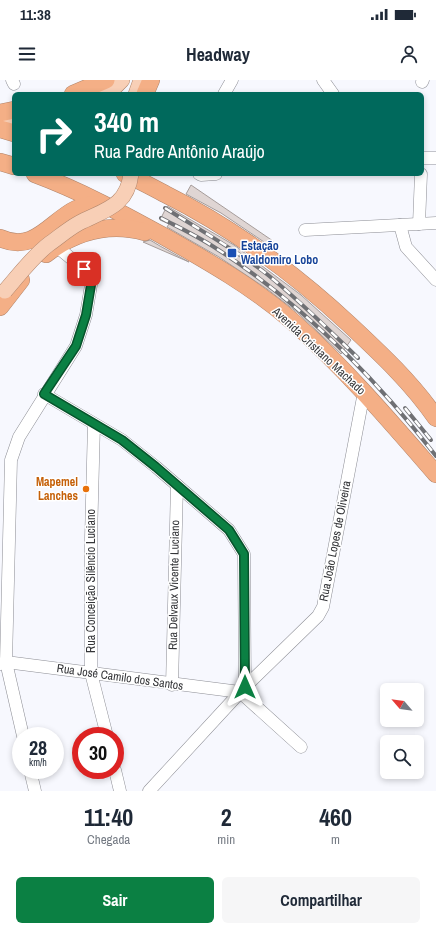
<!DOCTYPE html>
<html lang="pt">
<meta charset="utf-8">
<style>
:root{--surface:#fff;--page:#f6f6f7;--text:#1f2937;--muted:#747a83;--accent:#0b8043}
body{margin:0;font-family:"Archivo Narrow",sans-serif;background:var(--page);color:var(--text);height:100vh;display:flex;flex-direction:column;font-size:15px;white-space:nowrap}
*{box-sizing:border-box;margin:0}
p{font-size:13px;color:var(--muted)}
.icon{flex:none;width:22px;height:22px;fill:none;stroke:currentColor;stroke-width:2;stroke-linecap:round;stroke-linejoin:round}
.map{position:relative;height:711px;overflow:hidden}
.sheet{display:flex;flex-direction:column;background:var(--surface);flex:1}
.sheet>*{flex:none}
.hud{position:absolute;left:12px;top:12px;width:412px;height:84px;border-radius:6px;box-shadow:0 2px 6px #0003;background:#00695c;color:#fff;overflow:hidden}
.needle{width:26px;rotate:298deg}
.tools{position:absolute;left:380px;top:603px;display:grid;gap:8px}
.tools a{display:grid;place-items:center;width:44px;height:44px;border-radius:6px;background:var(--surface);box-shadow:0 2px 6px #0003;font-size:20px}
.speed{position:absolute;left:12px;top:647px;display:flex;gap:8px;font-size:20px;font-weight:700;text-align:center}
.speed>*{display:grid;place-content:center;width:52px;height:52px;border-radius:50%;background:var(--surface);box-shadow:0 2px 6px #0003;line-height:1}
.speed small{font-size:10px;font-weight:400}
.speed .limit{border:6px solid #d22;background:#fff;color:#111}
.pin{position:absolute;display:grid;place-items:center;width:34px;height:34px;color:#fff;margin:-17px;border-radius:8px;box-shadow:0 2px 6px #0006}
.me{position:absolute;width:44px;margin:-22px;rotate:0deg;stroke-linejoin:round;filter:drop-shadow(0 0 3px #0008)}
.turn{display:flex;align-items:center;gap:14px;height:84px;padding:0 16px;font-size:18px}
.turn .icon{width:52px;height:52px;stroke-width:2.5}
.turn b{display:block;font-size:28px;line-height:34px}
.eta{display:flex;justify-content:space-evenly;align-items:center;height:68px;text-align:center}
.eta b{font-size:24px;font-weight:800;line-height:28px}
.primary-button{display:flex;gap:8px;margin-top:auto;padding:8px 16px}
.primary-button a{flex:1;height:46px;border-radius:6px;background:var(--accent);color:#fff;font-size:16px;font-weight:800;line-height:46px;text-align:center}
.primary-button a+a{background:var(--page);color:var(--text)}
.status{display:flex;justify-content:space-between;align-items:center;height:28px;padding:0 20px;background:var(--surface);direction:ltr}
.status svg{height:11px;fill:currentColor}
header{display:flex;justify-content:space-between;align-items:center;height:52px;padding:0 16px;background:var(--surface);font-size:18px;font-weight:800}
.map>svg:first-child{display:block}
.building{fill:#dfd5d3;stroke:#a59c9a}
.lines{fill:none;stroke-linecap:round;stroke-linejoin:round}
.minor-casing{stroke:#8d8e95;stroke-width:13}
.major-casing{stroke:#b1856b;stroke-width:16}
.highway-casing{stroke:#b1856b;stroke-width:18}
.minor{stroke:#fff;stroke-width:12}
.major{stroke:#f8cfb6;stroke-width:15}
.highway{stroke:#f4af86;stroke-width:17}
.rail-casing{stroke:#6f7074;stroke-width:4}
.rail{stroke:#fff;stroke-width:2.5;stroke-dasharray:8;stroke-linecap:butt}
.major-bridge-casing{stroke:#b1856b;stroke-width:16;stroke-linecap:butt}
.major-bridge{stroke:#f8cfb6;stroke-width:15}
.route-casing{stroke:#07532c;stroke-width:10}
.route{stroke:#0b8043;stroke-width:7}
.transit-dot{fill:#1a4fb4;stroke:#fff;stroke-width:1.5}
.food-dot{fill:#e8710a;stroke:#fff;stroke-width:1.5}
.labels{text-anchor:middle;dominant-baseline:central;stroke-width:3;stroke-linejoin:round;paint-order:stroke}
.transit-label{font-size:12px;font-weight:bold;fill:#164399;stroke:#fff;text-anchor:start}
.street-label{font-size:12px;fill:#353639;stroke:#fff}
.food-label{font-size:12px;font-weight:bold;fill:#c56008;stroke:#fff;text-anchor:end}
</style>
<div class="status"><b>11:38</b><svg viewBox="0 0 49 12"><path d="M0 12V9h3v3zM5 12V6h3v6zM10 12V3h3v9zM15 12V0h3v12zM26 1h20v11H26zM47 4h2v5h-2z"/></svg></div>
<header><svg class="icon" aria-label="menu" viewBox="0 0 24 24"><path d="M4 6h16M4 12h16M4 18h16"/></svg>Headway<svg class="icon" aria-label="person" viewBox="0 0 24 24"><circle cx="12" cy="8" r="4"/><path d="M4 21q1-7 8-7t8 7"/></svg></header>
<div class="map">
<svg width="436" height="711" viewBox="0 0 436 711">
<rect width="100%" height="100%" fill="#f7f8fe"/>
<g class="building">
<polygon points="191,105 273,161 270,166 221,133 186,114"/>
<polygon points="167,126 234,165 301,215 351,260 341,274 298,233 267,209 219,177 167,147 169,144 160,140"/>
<polygon points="150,160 160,166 189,182 143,162"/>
</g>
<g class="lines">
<g class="minor-casing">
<g id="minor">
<polyline points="12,0 14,4"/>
<polyline points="323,0 333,14"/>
<polyline points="422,2 423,0"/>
<polyline points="224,14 232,0"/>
<polyline points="422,78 436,78"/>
<polyline points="199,94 201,95 216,94"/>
<polyline points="419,144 421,94"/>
<polyline points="400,145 406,167 436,200"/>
<polyline points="305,150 436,143"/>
<polyline points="44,314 122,360 156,387 229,450 244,474 245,607"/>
<polyline points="94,344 91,458 91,593 107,656"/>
<polyline points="0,584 6,582 240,612 301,667"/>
<polyline points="172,605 177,405"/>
<polyline points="23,656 6,582 11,380 19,357 76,266 86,235 91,205 84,189 56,166"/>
<polyline points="30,690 35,711"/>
<polyline points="115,690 120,711"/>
<polyline points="149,711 245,607 318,536 323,527 364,312"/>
</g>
</g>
<g class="major-casing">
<g id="major">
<polyline points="101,14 116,6 122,0"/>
<polyline points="136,14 141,0"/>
<polyline points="0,45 14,39"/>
</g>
</g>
<g class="highway-casing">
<g id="highway">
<polyline points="73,14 106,0"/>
<polyline points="145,14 151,0"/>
<polyline points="0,33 14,30"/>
<polyline points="0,49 14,53"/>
<polyline points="0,82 14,86"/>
<path d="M35 94C81 111 123 134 165 157 209 182 253 207 291 240 344 287 390 341 436 394"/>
<path d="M125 94C139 100 152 107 165 114 235 149 293 192 350 245 381 274 412 303 436 338"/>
<path d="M0 158C45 179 59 116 103 126"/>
<path d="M46 174C76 151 108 142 145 152"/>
<polyline points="0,227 21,200"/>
</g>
</g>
<use href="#minor" class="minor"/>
<use href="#major" class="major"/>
<use href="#highway" class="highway"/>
<g class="rail-casing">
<g id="rail">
<path d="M165 128C200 150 236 170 268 195 300 221 329 250 358 278"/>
<path d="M161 138C178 147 197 156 214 167 300 222 374 296 436 376"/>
<polyline points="405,328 431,360"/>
</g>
</g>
<use href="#rail" class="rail"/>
<g class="major-bridge-casing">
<path id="major-bridge" d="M5 211C19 195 32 177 49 164 59 157 68 149 79 143 104 130 127 127 131 94"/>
</g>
<use href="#major-bridge" class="major-bridge"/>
</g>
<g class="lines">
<g class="route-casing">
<polyline id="route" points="84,189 91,205 86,235 76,266 44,314 122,360 156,387 229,450 244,474 245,607"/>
</g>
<use href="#route" class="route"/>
</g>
<rect class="transit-dot" x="227" y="168" width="10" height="10" rx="2"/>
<circle class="food-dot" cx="86" cy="409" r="4"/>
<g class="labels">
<g class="transit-label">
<text x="241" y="166">Estação<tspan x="241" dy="14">Waldomiro Lobo</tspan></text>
</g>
<g class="street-label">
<text transform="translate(319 271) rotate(43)">Avenida Cristiano Machado</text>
<text transform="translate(335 461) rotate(-79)">Rua João Lopes de Oliveira</text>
<text transform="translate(91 501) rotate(-90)">Rua Conceição Silêncio Luciano</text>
<text transform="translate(174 505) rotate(-89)">Rua Delvaux Vicente Luciano</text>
<text transform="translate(120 597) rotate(8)">Rua José Camilo dos Santos</text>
</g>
<g class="food-label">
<text x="78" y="402">Mapemel<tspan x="78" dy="14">Lanches</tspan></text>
</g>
</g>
</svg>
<div class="tools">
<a><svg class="needle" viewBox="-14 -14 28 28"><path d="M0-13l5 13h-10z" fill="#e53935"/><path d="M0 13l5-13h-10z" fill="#747a83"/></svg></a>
<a><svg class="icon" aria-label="search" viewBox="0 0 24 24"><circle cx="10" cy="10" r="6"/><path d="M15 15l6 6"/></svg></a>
</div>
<div class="speed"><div>28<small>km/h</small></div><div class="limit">30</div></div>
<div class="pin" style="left:84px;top:189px;background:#d93025"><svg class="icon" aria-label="arrive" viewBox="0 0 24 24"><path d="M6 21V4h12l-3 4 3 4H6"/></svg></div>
<svg class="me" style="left:245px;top:607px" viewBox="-20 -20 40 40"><path d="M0-17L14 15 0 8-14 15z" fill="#0b8043" stroke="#fff" stroke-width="4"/></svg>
<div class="hud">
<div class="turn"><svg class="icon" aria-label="right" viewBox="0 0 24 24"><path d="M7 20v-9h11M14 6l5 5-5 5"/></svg><div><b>340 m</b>Rua Padre Antônio Araújo</div></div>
</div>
</div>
<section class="sheet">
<div class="eta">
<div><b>11:40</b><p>Chegada</p></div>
<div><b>2</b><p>min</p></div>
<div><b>460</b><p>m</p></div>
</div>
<div class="primary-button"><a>Sair</a><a>Compartilhar</a></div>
</section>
